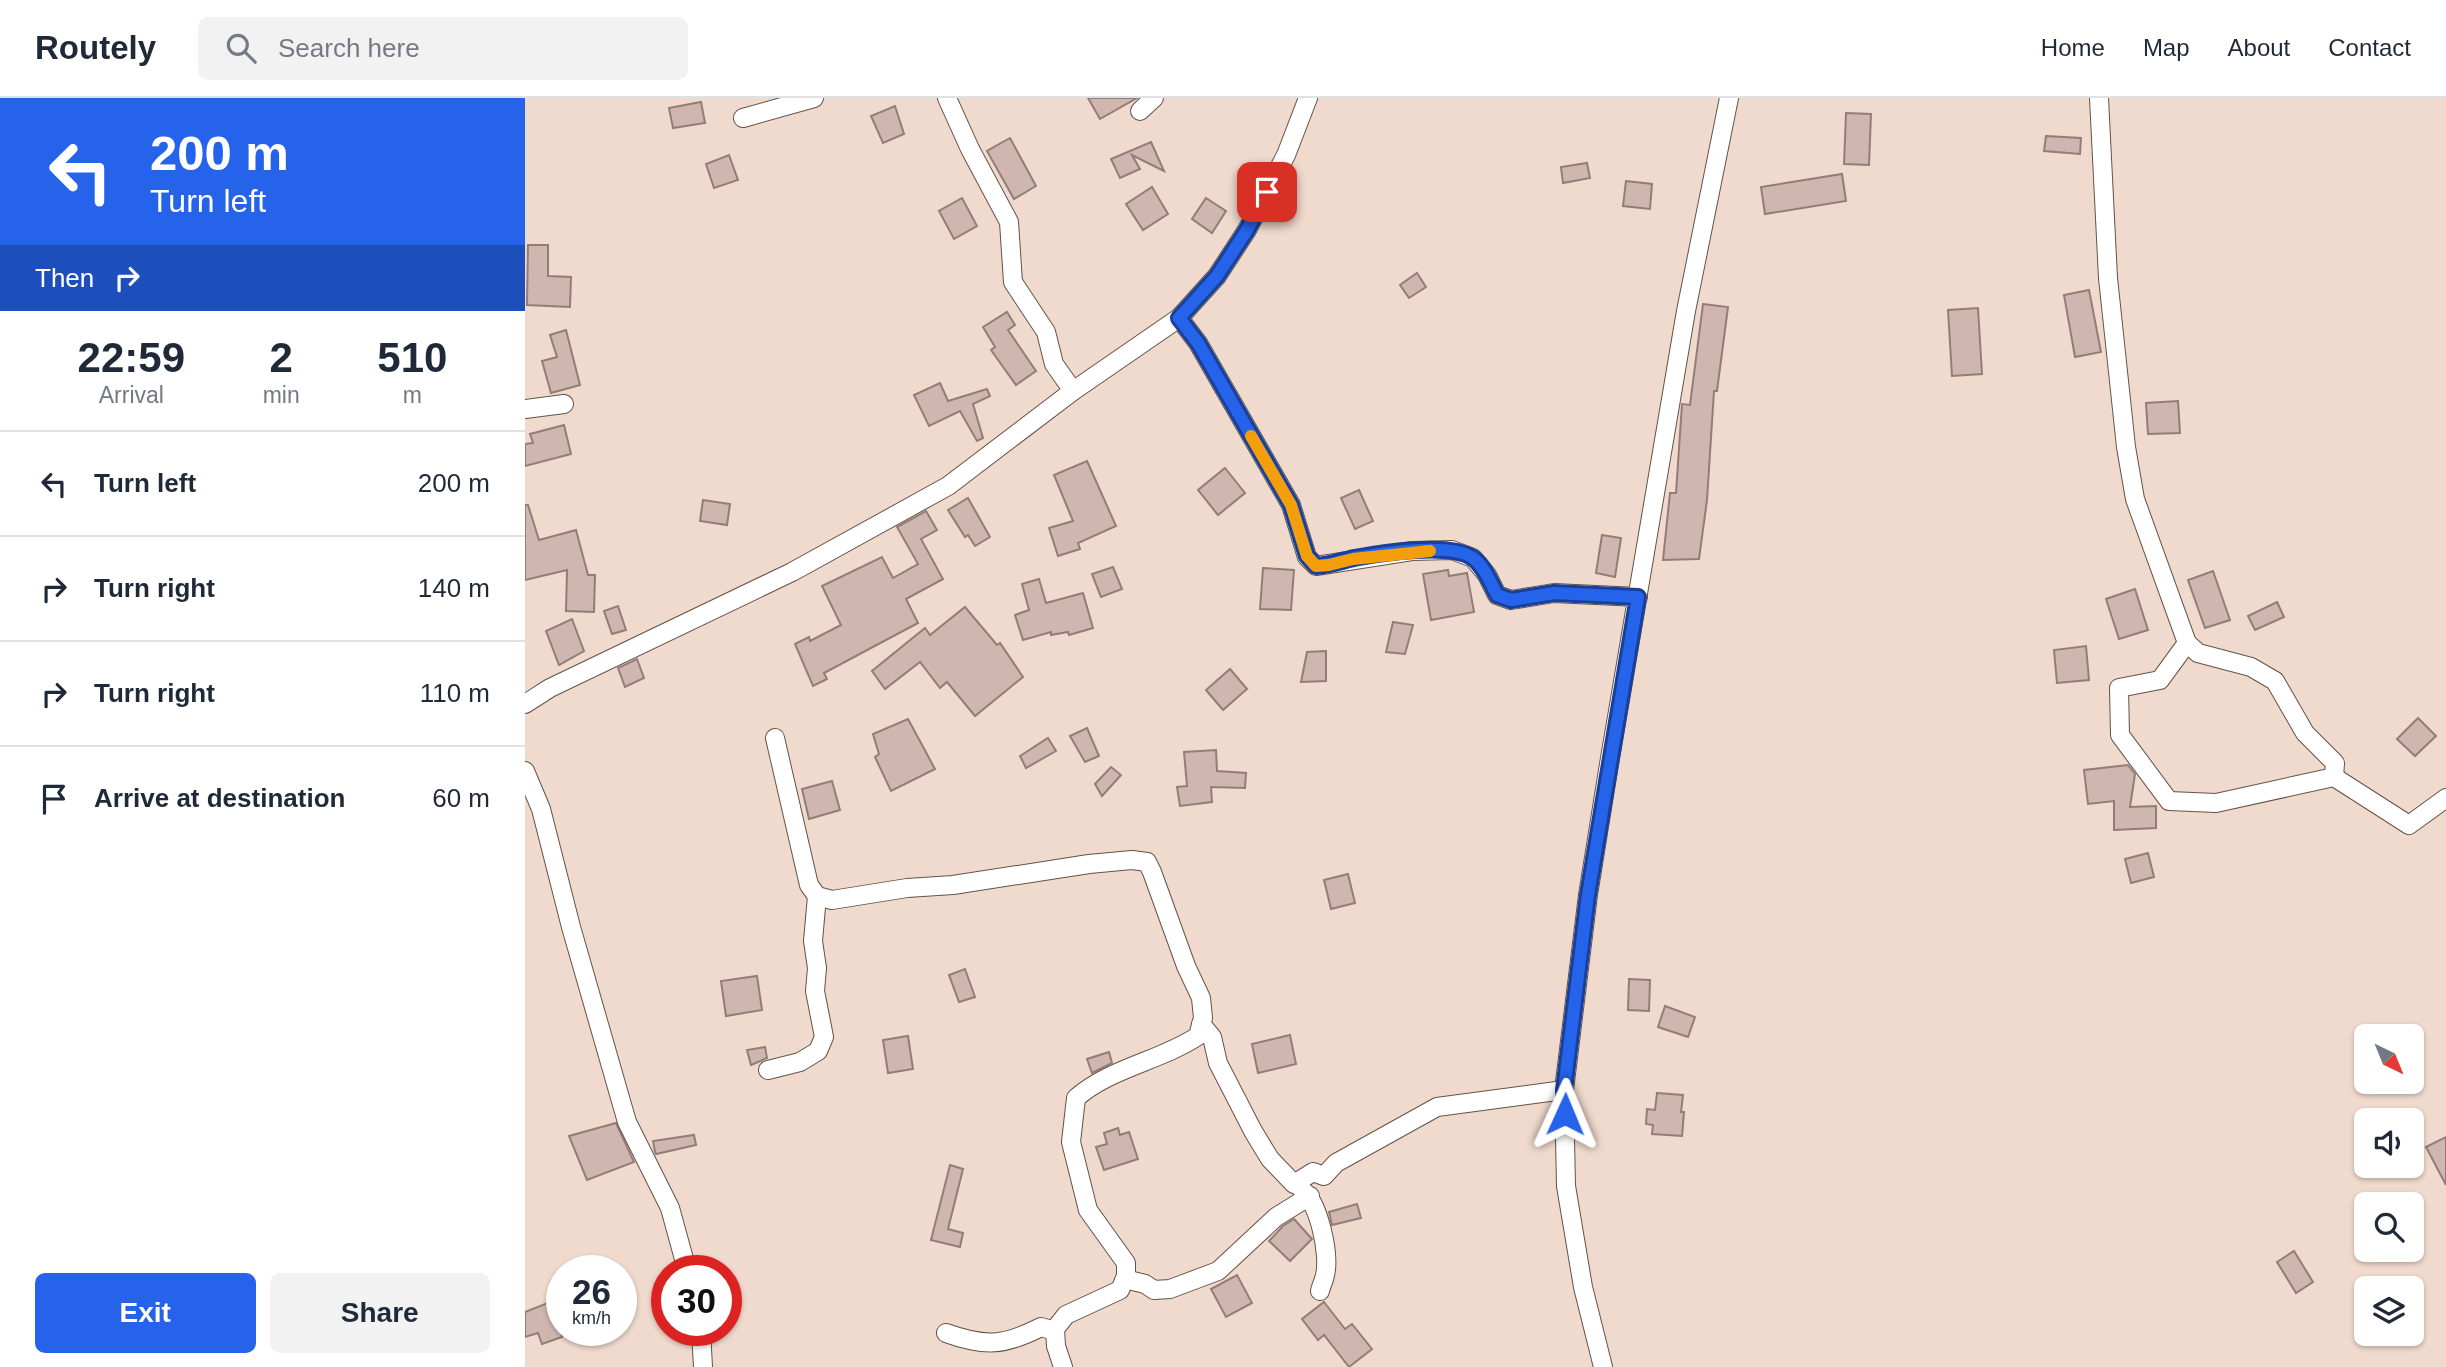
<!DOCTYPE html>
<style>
:root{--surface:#fff;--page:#f2f2f3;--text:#1f2937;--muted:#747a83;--line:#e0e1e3;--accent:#2563eb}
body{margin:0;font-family:Arial,sans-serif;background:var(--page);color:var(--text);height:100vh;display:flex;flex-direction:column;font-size:26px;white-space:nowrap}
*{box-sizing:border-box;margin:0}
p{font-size:23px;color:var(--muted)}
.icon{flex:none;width:38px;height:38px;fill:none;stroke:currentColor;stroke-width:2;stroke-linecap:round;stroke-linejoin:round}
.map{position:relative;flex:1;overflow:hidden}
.panel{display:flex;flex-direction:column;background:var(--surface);width:525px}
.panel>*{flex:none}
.guide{background:#2563eb;color:#fff;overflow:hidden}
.needle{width:46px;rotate:137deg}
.controls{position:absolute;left:1829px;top:926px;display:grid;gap:14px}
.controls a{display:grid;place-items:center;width:70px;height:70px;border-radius:10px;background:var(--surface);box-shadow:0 2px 5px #0004;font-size:35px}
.speed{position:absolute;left:21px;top:1157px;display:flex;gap:14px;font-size:35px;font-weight:700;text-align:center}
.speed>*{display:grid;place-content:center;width:91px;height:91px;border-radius:50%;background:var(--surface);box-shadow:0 2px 5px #0004;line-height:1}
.speed small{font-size:18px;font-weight:400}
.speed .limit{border:10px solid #d22;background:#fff;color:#111}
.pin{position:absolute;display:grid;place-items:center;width:60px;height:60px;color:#fff;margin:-30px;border-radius:14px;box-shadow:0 4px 10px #0006}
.me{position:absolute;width:77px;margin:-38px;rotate:1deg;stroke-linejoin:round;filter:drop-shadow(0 0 5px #0008)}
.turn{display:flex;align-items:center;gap:24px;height:147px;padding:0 35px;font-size:32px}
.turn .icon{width:91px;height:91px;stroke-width:2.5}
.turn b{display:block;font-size:49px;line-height:60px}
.then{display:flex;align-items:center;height:66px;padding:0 35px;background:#0003;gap:14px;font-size:26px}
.eta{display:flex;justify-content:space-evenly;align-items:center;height:119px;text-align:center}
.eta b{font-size:42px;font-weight:700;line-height:49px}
.action{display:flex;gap:14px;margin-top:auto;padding:14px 35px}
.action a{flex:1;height:80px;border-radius:10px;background:var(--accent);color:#fff;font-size:28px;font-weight:700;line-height:80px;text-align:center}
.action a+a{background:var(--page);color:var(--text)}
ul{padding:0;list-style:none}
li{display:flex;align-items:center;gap:21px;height:105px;padding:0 35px;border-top:2px solid var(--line)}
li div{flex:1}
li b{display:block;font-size:26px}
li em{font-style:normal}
header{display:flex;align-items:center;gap:42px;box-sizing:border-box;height:98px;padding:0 35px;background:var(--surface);border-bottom:2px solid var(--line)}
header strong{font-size:33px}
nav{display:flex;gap:38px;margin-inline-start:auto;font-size:24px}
.search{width:490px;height:63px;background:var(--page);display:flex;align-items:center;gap:18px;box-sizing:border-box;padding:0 24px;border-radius:10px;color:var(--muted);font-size:26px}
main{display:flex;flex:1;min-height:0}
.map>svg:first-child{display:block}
.building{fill:#cfb7b0;stroke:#937d77;stroke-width:2}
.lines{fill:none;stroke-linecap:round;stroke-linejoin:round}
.minor-casing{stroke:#645247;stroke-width:20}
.minor{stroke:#fff;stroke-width:18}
.route-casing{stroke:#184099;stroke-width:18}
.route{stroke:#2563eb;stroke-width:12}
.slow{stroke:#f59e0b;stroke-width:12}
</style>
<header>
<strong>Routely</strong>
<div class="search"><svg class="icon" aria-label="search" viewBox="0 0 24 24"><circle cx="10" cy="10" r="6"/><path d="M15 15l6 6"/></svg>Search here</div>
<nav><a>Home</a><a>Map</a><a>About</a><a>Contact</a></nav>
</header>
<main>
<section class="panel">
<div class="guide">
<div class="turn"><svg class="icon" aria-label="left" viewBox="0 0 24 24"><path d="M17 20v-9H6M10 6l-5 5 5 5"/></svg><div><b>200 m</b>Turn left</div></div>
<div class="then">Then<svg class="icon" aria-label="right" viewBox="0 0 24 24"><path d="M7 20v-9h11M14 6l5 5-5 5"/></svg></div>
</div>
<div class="eta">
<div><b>22:59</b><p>Arrival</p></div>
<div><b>2</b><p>min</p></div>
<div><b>510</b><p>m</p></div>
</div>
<ul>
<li><svg class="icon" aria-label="left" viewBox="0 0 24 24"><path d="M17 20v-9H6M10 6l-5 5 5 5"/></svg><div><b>Turn left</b></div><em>200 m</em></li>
<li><svg class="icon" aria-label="right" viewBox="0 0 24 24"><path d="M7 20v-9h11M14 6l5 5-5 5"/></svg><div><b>Turn right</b></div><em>140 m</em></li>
<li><svg class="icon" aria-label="right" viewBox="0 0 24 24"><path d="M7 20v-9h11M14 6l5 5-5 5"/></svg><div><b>Turn right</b></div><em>110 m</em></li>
<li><svg class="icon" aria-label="arrive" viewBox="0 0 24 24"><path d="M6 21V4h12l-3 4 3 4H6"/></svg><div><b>Arrive at destination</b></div><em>60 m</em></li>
</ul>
<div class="action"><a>Exit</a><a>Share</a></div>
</section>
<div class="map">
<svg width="1921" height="1269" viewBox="0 0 1921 1269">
<rect width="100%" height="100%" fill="#f0dacd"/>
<g class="building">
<polygon points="563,0 612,0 575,21"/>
<polygon points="176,4 180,25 148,30 144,10"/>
<polygon points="370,8 379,36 358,45 346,18"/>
<polygon points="1321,15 1346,16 1344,67 1319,66"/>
<polygon points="1521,38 1556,40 1555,56 1519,53"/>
<polygon points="485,40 511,88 489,101 462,53"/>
<polygon points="626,44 639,73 607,57 615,71 595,80 586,61"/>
<polygon points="204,57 213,82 189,90 181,66"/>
<polygon points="1062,65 1065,80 1038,85 1036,69"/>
<polygon points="1317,76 1321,103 1240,116 1236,89"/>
<polygon points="1101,83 1127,86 1125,111 1098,108"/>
<polygon points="627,89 643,116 618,132 601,106"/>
<polygon points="437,100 452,128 429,141 414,113"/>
<polygon points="681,100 701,113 687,135 667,121"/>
<polygon points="3,147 23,147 23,178 46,179 45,209 2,207"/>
<polygon points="892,175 901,189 884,200 875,187"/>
<polygon points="1564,192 1576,254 1550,259 1539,197"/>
<polygon points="1178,206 1203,209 1192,293 1189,293 1182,402 1174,461 1138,462 1145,395 1151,395 1157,306 1165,307"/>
<polygon points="1453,210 1457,276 1427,278 1423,212"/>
<polygon points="482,214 490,227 483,232 511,273 491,287 466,252 470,249 458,229"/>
<polygon points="41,232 55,287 26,295 17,263 32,259 25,237"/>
<polygon points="415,285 423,303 462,291 465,298 448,306 458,340 452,343 435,313 404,328 389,297"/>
<polygon points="1653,303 1655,335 1623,336 1621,305"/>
<polygon points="39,327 46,356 0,368 0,346 8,345 5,336"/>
<polygon points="562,363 591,428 553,445 555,451 533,458 524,430 548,423 529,377"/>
<polygon points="700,370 720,395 693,417 673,392"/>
<polygon points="834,392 848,423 830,431 816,400"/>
<polygon points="443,400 465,439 450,448 443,437 440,439 423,412"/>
<polygon points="178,402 205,406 202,427 175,423"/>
<polygon points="0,407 3,407 14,442 51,432 63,477 70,477 69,514 41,513 42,472 0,482"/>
<polygon points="401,413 412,432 396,441 418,481 381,501 393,525 299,575 302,581 288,588 270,546 284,539 285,543 316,527 297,488 357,459 368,480 393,466 372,429"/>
<polygon points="1077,437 1096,440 1090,479 1071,475"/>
<polygon points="588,469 597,491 576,499 567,476"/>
<polygon points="738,470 769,472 766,512 735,511"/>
<polygon points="923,472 924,478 942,475 949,514 906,522 898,476"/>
<polygon points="1688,473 1705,522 1680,530 1663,482"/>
<polygon points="514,481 521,505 558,495 568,530 544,537 543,534 526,537 526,534 498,542 490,517 504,512 497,486"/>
<polygon points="1610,491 1623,532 1594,541 1581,501"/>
<polygon points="1752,504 1759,519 1730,532 1723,518"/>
<polygon points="93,508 101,532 87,536 79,513"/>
<polygon points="440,509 472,547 475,545 498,579 450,618 422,584 415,590 395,564 360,591 347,573 400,530 405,537"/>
<polygon points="47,521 59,553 34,567 21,533"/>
<polygon points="868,524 888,527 880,556 861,554"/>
<polygon points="1561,548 1564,582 1532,585 1529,552"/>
<polygon points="801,553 801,583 776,584 782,554"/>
<polygon points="112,561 119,580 100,589 93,570"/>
<polygon points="705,571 722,591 698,612 681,592"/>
<polygon points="1893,620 1911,638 1890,658 1872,641"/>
<polygon points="383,621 410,671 366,693 350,659 354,656 348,636"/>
<polygon points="562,630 574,658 560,664 545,638"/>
<polygon points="523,640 531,653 501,670 495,658"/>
<polygon points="691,652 692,673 721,675 720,690 686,689 687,704 655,708 652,689 662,688 659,654"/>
<polygon points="1603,667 1610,676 1605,709 1631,708 1631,730 1589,732 1589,703 1563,706 1559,672"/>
<polygon points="586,669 596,677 577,698 570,686"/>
<polygon points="307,683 315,712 284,721 277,691"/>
<polygon points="1623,755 1629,779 1606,785 1600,761"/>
<polygon points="823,776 830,805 806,811 799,782"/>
<polygon points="440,871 450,899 434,904 424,877"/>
<polygon points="232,878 237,912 201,918 196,883"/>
<polygon points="1104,881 1125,882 1124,913 1103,912"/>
<polygon points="1140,908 1170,919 1163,939 1133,929"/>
<polygon points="765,937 771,966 733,975 727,946"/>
<polygon points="383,938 388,971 363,975 358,942"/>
<polygon points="240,949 242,960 226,967 222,952"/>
<polygon points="584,954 587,965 567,975 562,961"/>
<polygon points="1132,995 1158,997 1156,1014 1159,1014 1157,1038 1127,1036 1128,1027 1121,1026 1122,1011 1130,1012"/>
<polygon points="91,1025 109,1064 62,1082 44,1038"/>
<polygon points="593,1030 595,1037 604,1034 613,1061 579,1072 571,1049 582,1046 579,1035"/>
<polygon points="169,1037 171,1047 131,1056 130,1054 128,1043"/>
<polygon points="1921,1039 1921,1087 1901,1049"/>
<polygon points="425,1067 438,1071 423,1131 438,1135 435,1149 406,1142"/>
<polygon points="832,1106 836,1120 807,1127 804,1114"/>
<polygon points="769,1121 787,1141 765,1163 744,1143 758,1128"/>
<polygon points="1769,1153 1788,1184 1771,1195 1752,1164"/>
<polygon points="712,1177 727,1205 701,1219 686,1191"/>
<polygon points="30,1202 37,1220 37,1239 17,1246 13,1235 0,1239 0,1214"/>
<polygon points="799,1204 820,1231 827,1226 847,1251 824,1269 799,1237 793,1242 777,1221"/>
</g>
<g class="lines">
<g class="minor-casing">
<g id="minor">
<polyline points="422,0 445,51 484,124 488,184 521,234 529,266 548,293"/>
<polyline points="1574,0 1583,180 1601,349 1610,401 1662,545 1635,582 1594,590 1595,637 1644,703 1691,705 1809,679 1884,727 1921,700"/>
<polyline points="615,13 629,0"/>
<polyline points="218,20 289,0"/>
<polyline points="654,220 673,245 766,407 782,459 791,468 887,453 927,452 948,460 962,477 972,497 986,502 1029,495 1113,499"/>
<polyline points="0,311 39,306"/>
<polyline points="1662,545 1673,555 1726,569 1750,583 1780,635 1810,665 1809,679"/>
<polyline points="0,606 25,590 267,474 423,388 548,293 654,220 692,178 722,132 761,57 783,0"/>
<path d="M250 640 284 787 292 798 307 802 382 790 428 787 564 766 607 762 622 764 627 774 661 868 676 900 678 920 673 938C635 963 585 970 551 1000L546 1044 563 1112 601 1165V1178L595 1192 541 1217 530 1231 531 1248 538 1269"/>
<polyline points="0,673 16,711 46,829 102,1024 145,1110 162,1172"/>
<polyline points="676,926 687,939 693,965 728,1033 745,1061 769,1086 788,1074 799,1078 811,1065 912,1009 1039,992"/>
<polyline points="243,972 275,964 293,953 299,939 290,893 292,870 288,843 292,798"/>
<path d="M777 1092C794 1104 805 1157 800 1177 799 1183 796 1188 795 1193"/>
<polyline points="600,1181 620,1186 629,1192 645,1191 693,1173 751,1119 785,1098"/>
<polyline points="176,1232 178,1269"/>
<path d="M421 1235C460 1249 479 1248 516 1229L530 1233"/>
<polyline points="1078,1269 1058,1189 1041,1088 1039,992 1063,797 1084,666 1161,213 1204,0"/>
</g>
</g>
<use href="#minor" class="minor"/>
</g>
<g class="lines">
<g class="route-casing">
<path id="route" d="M742 94 722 132 692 178 654 220 673 245 766 407 782 458 791 468C805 467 816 463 829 460 856 455 925 444 948 460 959 468 966 485 972 497L986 502 1029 495 1113 499 1063 797 1039 992 1040 1016"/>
</g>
<use href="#route" class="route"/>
<polyline class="slow" points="726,338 766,407 782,458 791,468 804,467 828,461 905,453"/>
</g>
</svg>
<div class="controls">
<a><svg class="needle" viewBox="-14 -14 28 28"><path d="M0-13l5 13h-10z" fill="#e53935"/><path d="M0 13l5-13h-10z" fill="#747a83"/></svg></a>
<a><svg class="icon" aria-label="sound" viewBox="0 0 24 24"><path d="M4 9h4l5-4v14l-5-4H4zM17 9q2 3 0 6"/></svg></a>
<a><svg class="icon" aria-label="search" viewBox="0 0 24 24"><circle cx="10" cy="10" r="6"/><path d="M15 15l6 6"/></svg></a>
<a><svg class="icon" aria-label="layers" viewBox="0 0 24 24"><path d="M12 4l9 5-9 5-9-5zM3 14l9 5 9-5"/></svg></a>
</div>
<div class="speed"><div>26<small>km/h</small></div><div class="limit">30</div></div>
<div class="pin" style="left:742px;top:94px;background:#d93025"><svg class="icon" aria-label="arrive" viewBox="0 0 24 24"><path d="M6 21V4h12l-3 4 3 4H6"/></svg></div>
<svg class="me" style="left:1040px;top:1016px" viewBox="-20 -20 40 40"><path d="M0-17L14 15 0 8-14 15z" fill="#2563eb" stroke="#fff" stroke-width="4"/></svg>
</div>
</main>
